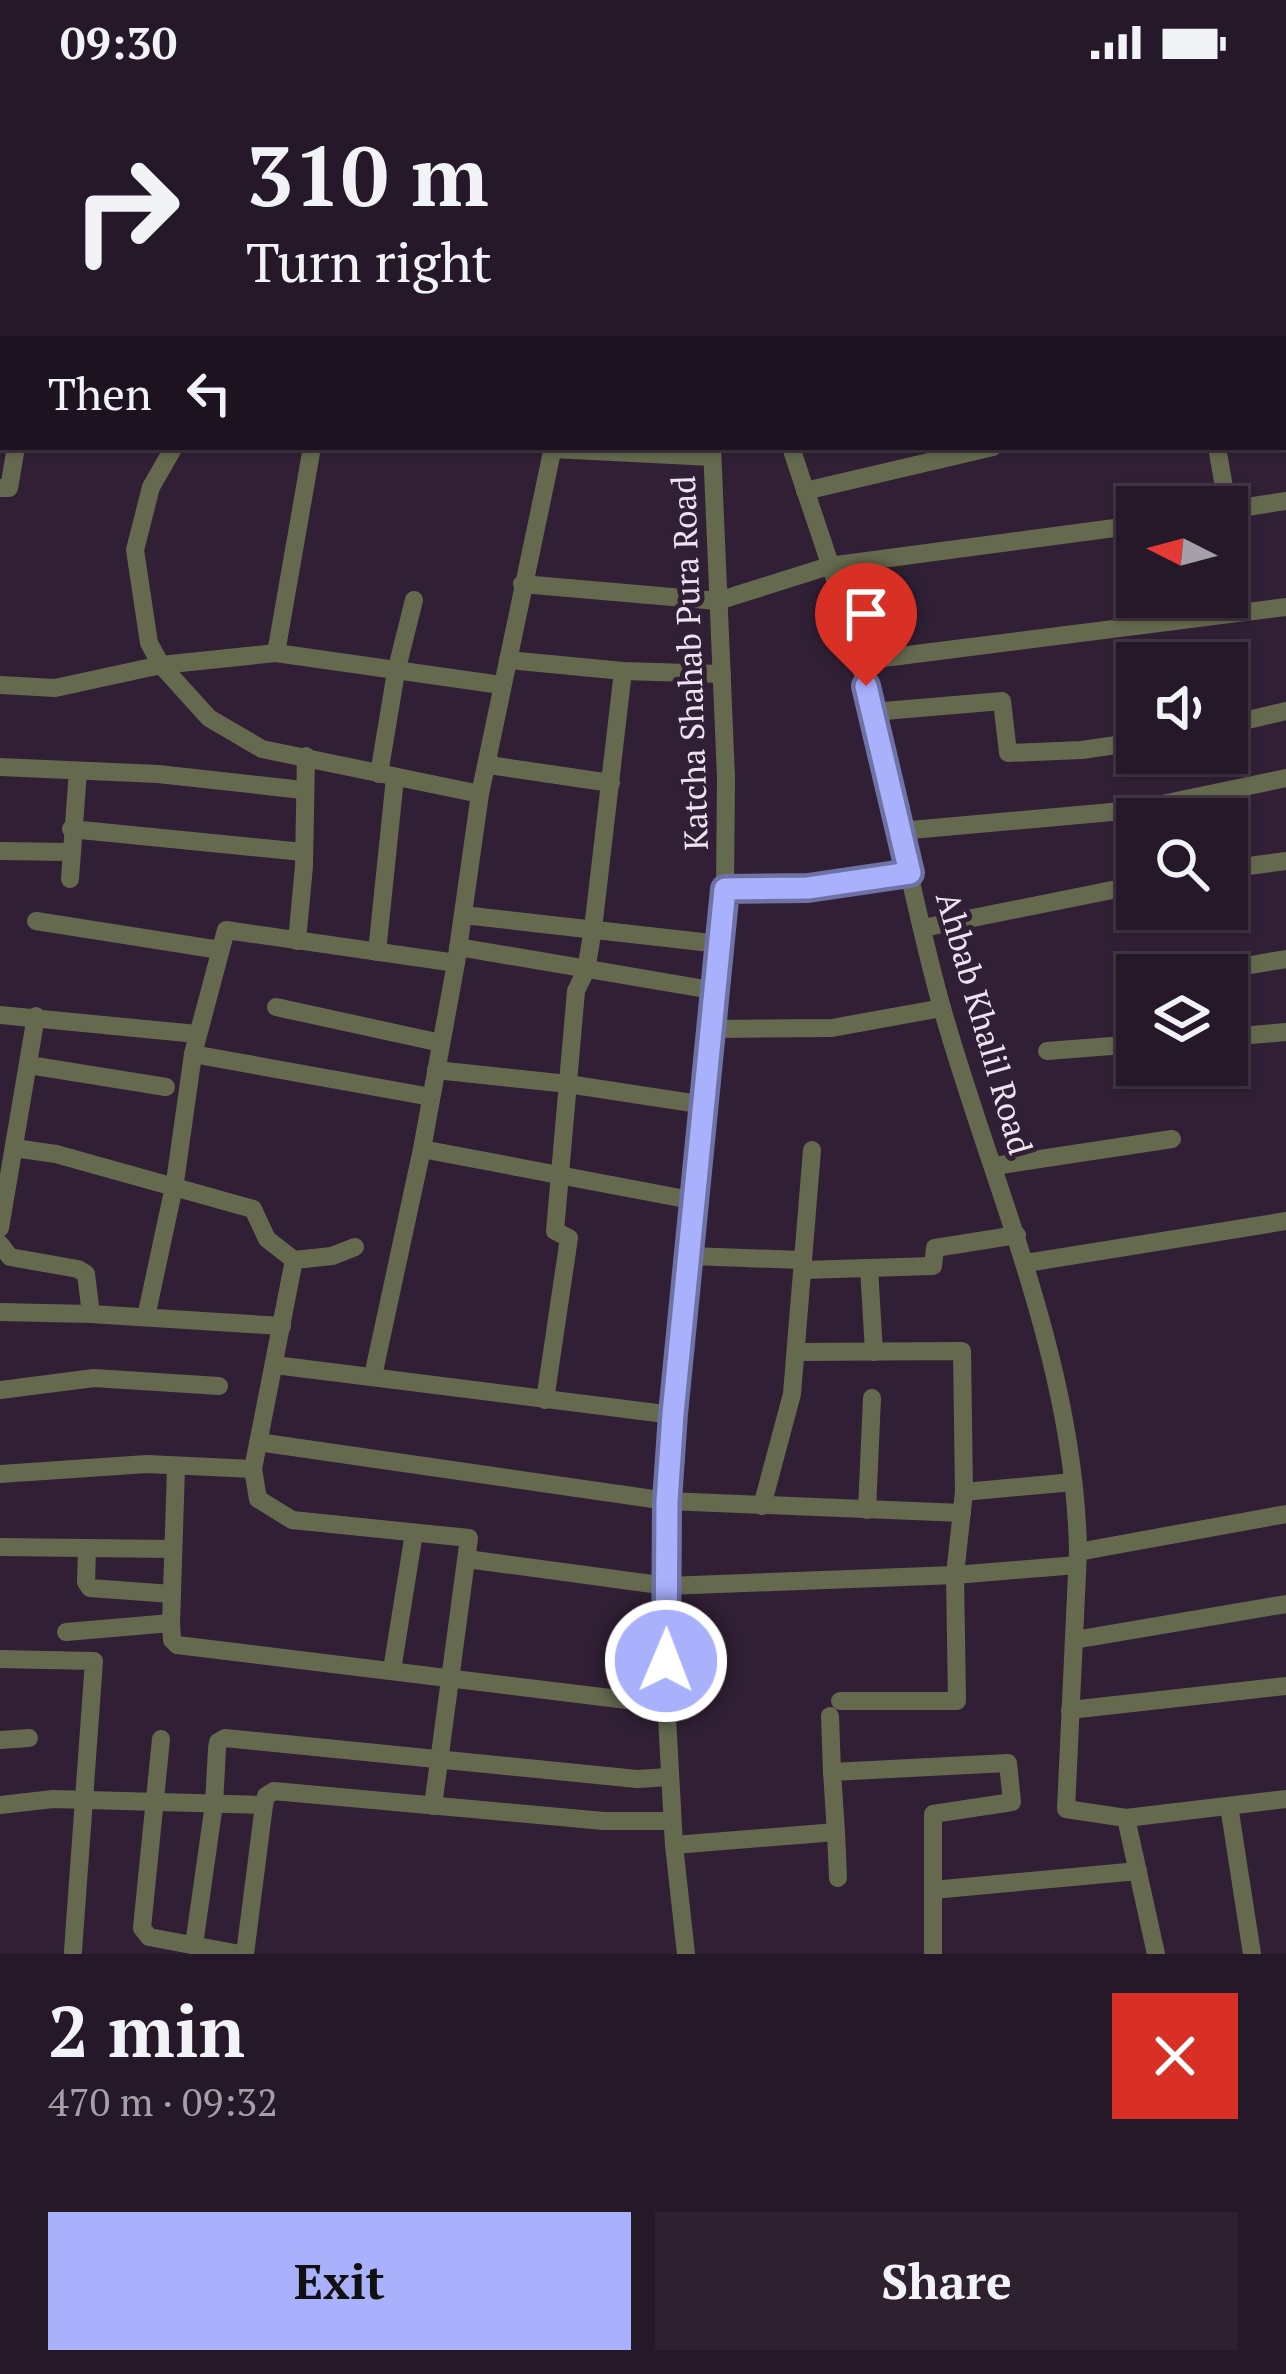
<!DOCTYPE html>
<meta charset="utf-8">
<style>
:root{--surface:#251828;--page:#2d2130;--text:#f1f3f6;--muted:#a3a0a8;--line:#423745;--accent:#a9b0fc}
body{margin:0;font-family:"PT Serif",serif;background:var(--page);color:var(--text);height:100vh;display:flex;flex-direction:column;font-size:45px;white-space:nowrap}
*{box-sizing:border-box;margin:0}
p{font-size:39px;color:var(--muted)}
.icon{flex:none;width:66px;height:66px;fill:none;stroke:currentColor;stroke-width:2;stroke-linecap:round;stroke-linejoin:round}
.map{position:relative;height:1870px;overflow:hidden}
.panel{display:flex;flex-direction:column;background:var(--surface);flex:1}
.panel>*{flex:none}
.banner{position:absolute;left:0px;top:0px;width:1287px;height:366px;box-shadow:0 3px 9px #0004,0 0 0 3px var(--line);background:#251828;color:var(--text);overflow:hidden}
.needle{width:78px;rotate:276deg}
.fabs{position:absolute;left:1116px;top:402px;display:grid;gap:24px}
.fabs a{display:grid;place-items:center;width:132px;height:132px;border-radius:0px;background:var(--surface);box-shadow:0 3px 9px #0004,0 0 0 3px var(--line);font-size:60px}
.pin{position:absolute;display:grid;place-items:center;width:102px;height:102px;color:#fff;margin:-123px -51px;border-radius:50% 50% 50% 0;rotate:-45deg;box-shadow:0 0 12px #0007}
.pin .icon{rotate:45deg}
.me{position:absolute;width:132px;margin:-66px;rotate:1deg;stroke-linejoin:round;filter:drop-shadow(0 0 9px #0008)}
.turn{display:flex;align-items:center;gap:42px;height:252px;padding:0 48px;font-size:54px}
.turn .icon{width:156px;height:156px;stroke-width:2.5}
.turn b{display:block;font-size:84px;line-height:102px}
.then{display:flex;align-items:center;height:114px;padding:0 48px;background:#0003;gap:24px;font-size:45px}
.round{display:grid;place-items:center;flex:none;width:126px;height:126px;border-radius:0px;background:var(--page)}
.head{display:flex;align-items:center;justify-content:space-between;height:204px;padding:0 48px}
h1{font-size:72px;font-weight:700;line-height:90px}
.primary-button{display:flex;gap:24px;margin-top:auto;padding:24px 48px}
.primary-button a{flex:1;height:138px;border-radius:0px;background:var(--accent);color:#111;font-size:48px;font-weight:700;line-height:138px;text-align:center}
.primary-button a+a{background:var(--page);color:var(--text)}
.status{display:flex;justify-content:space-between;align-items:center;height:84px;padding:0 60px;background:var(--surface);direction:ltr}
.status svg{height:33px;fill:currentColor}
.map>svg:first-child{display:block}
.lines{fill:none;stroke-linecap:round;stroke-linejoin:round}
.minor{stroke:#656a4f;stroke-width:18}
.route-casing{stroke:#6e72a4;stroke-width:30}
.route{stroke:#a9b0fc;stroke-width:21}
.labels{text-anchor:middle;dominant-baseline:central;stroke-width:10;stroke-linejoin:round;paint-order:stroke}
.street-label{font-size:33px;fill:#efe3f1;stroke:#312035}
</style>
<div class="status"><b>09:30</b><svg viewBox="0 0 49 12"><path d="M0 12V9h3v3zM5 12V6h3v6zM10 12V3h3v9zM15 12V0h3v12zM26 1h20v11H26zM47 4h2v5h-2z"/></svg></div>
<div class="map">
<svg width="1286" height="1870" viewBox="0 0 1286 1870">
<rect width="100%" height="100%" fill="#312035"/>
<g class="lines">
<g class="minor">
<polyline points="214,0 214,3"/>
<polyline points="744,0 744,3"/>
<polyline points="1003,0 1006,3"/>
<polyline points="1270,0 1270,3"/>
<polyline points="80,3 81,0"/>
<polyline points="154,3 164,0"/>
<polyline points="334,3 336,0"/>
<polyline points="387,3 388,0"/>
<polyline points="446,3 447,0"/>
<polyline points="505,3 506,0"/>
<polyline points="924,3 928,0"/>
<polyline points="0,5 3,4"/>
<polyline points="1284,80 1286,90"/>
<polyline points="0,107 3,108"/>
<polyline points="0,126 3,122"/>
<polyline points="174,363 151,403 135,466 149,559 161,581 209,634 262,665 480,710"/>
<path d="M791 363C814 435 841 506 860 579 891 693 910 810 942 924 993 1104 1075 1278 1078 1468L1066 1725 1126 1734 1286 1715"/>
<polyline points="1217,363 1228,426"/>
<polyline points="553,365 712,373"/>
<polyline points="0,404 9,404 16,363"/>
<polyline points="805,407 993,363"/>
<polyline points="1227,426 1286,417"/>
<polyline points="522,500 718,517 829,482 1137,441"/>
<polyline points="276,569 312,363"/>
<polyline points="508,576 623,587 722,590"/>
<polyline points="860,577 1286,523"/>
<polyline points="0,601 55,604 161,581 276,569 501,601"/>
<polyline points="872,628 1002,617 1008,669 1082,666 1137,658"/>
<polyline points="1227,641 1286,627"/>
<polyline points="489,681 611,699"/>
<polyline points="0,683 158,690 303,706"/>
<polyline points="379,690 396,588 414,516"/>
<polyline points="71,745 303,768"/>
<polyline points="900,747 1134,726 1286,694"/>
<polyline points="0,767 71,768"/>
<polyline points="1227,785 1286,777"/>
<polyline points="70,795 78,687"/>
<polyline points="725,805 809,804 910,789"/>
<polyline points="463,831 720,860"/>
<polyline points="36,837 220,866"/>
<polyline points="923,844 1137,801"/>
<polyline points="297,857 304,782 306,672"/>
<polyline points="458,863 717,907"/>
<polyline points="377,868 395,694"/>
<polyline points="1251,881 1286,875"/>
<polyline points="276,923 441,959"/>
<polyline points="0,931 197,950"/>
<polyline points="713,945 832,944 942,924"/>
<polyline points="1227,953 1286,948"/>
<polyline points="1047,967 1137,960"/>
<polyline points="193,970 431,1013"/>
<polyline points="29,981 166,1003"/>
<polyline points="436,986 568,1000 705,1021"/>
<polyline points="14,1064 56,1070 253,1125 267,1155 294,1176 332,1172 355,1163"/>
<polyline points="422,1065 696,1117"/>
<polyline points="994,1082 1172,1055"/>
<polyline points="0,1144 36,932"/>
<polyline points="0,1160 10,1173 78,1185 86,1190 91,1230 282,1242"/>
<polyline points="690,1172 801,1176"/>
<polyline points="1026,1179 1286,1137"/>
<polyline points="869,1184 874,1268"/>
<polyline points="803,1186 933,1182 935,1164 1017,1151"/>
<polyline points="0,1228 91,1230"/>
<polyline points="146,1233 175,1098 193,970 226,846 456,879"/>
<polyline points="796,1268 962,1267 964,1408"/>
<polyline points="275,1281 673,1331"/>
<polyline points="373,1292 422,1065 456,879 480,710 553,363"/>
<polyline points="0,1306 94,1294 219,1302"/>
<polyline points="545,1316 569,1154 555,1147 576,907 586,886 593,845 623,587"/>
<polyline points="258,1358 667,1417 962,1429"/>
<polyline points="176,1384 171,1539 172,1556 177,1561 627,1616 666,1615"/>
<polyline points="253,1385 258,1415 292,1436 469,1454 433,1722"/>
<polyline points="0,1390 147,1380 253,1385 294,1176"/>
<polyline points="762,1422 792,1310 812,1066"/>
<polyline points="867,1426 872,1314"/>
<polyline points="0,1463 172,1465"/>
<polyline points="87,1464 86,1498 90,1504 172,1510"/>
<polyline points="1078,1468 1286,1430"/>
<polyline points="467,1475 667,1502 955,1491 1077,1481"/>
<polyline points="66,1548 171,1539"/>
<polyline points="1074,1556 1286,1520"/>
<polyline points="0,1575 94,1577 73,1867"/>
<polyline points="392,1586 414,1449"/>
<polyline points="840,1617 957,1617 955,1491 964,1408 1073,1398"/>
<polyline points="1070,1626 1286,1602"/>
<polyline points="830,1632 832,1688"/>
<polyline points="161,1655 142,1844 149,1853 240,1870"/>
<polyline points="0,1656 29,1654"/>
<polyline points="0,1721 53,1715 264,1721 266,1712 274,1707 604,1737 672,1737"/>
<polyline points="1229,1722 1252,1870"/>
<polyline points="1126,1734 1156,1870"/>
<polyline points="836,1748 838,1794"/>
<polyline points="674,1761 836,1748 832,1688 1008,1679 1012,1718 933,1730 933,1870"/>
<polyline points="933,1806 1138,1787"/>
<polyline points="194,1861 214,1720 217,1665 218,1658 225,1654 637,1695 670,1693"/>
<polyline points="245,1870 264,1721"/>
<polyline points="686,1870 674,1761 666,1615 667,1417 725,805 726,693 712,363"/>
</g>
</g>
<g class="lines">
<g class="route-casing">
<polyline id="route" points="666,1577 667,1417 673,1330 725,805 808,804 910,789 866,602"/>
</g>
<use href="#route" class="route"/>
</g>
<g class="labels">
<g class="street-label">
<text transform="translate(689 579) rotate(-92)">Katcha Shahab Pura Road</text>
<text transform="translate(985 939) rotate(74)">Ahbab Khalil Road</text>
</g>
</g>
</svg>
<div class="fabs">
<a><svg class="needle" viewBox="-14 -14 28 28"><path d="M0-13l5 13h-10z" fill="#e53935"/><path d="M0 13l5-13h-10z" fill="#a3a0a8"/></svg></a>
<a><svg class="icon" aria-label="sound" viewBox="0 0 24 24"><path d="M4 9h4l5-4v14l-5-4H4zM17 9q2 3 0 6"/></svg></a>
<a><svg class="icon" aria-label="search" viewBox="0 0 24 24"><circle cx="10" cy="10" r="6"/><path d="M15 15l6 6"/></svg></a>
<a><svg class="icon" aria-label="layers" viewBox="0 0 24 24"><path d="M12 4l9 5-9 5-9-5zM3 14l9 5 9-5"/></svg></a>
</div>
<div class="pin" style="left:866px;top:602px;background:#d93025"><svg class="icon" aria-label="arrive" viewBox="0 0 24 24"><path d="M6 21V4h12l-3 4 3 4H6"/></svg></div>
<svg class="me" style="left:666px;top:1577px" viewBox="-20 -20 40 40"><circle r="17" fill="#a9b0fc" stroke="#fff" stroke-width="3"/><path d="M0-11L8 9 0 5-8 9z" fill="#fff"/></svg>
<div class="banner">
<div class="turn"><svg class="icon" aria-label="right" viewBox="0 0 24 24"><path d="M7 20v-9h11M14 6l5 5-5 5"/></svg><div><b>310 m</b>Turn right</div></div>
<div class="then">Then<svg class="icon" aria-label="left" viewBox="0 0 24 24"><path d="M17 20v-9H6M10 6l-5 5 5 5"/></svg></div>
</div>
</div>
<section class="panel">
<div class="head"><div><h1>2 min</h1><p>470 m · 09:32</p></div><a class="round" style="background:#d93025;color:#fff"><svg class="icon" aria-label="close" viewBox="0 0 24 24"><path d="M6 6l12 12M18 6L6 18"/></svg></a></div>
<div class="primary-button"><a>Exit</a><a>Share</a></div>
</section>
